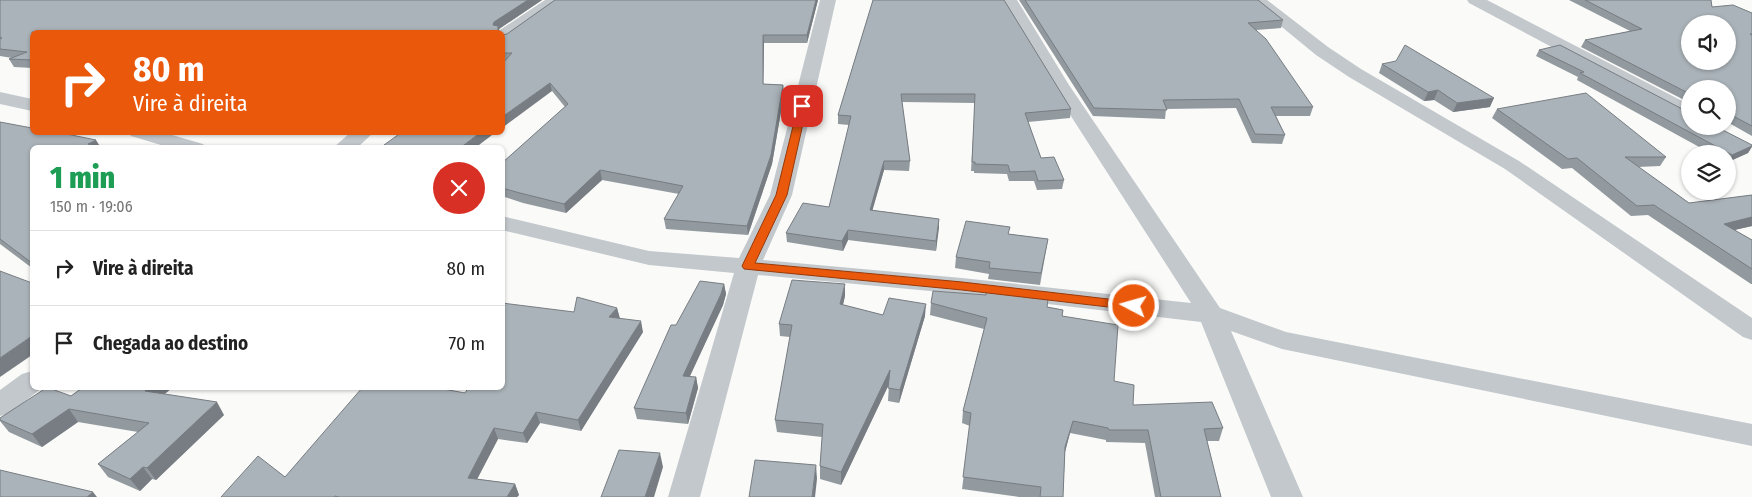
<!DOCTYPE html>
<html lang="pt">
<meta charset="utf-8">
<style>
:root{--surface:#fff;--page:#f6f6f6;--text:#222;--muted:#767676;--line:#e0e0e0}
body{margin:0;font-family:"Fira Sans Condensed",sans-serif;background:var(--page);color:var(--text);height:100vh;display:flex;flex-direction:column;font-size:19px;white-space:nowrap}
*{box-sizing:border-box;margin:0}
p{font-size:16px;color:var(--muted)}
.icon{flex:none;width:28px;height:28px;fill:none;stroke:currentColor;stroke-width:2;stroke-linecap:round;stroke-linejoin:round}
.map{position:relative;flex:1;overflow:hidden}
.drawer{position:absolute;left:30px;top:145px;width:475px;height:245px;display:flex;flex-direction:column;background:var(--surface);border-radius:8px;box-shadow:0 1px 4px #0004}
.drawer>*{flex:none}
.banner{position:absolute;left:30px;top:30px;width:475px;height:105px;border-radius:8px;box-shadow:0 1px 4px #0004;background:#ea580c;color:#fff;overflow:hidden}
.controls{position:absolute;left:1681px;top:15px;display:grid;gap:10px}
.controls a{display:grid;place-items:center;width:55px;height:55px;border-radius:50%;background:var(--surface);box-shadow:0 1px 4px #0004;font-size:25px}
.pin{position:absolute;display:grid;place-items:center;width:42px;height:42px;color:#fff;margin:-21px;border-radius:10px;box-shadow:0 2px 8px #0006}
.me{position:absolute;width:55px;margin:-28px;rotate:276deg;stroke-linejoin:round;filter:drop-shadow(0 0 4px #0008)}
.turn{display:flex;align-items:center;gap:18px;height:105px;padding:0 20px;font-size:22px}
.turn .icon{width:65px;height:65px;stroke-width:2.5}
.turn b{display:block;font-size:35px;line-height:42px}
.round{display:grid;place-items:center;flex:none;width:52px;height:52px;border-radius:26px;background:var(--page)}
.summary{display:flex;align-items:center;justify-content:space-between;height:85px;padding:0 20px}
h1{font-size:30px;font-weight:800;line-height:38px;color:#1e9e55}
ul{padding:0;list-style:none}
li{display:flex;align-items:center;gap:15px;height:75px;padding:0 20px;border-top:1px solid var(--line)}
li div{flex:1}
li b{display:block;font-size:19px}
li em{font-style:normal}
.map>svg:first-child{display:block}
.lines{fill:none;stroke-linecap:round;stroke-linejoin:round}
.minor{fill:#c3c8cc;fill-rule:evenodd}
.wall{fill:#929a9f}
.shaded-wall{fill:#777d82}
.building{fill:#aab3b9;stroke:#777d82;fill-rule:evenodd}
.route{fill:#ea580c;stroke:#983908}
</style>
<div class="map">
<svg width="1752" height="497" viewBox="0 0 1752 497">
<rect width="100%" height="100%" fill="#fafaf8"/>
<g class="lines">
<g class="minor">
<polygon points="545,0 564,0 508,41 502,42 502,32 497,32"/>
<polygon points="820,0 836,0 792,195 763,260 962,278 1191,303 1051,85 1001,0 1017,0 1069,85 1220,308 1286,332 1752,424 1752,446 1282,349 1231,331 1303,497 1271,497 1201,322 962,294 758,275 700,497 668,497 734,273 649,265 502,230 502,216 649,251 739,258 770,195"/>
<polygon points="1249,0 1267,0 1328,47 1361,69 1519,161 1752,318 1752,340 1743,337 1505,169 1349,77 1316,55"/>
<polygon points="1467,0 1487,0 1690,105 1690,119 1683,117 1469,3"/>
<polygon points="0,92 32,99 32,111 0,104"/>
<polygon points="128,132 162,132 203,144 206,148 171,148 131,136"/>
<polygon points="351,132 374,132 357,148 333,148"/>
<polygon points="32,371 32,388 42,388 10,413 0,416 0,390 22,374"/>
</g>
</g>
<g class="wall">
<polygon points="0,0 542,0 499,29 32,32 32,68 14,67 9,59 12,58 0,56"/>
<polygon points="555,0 818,0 807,43 764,43 763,84 783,85 784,94 772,164 748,235 666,229 664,219 679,194 602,180 566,213 523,203 502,196 502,163 565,107 552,91 505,61 502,61 502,35 507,34"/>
<polygon points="873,0 1071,109 1070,118 1028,122 1041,158 1064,180 1062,189 1037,190 1034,181 1009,181 1007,174 974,173 974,171 971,171 975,103 902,102 910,161 909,171 884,170 872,210 939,219 936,251 848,240 843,251 787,242 786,233 829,207 849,125 838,124 838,115"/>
<polygon points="1019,0 1258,0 1283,20 1281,28 1256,30 1313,107 1310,116 1276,116 1285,135 1282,144 1252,143 1236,108 1166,109 1165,119 1093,116"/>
<polygon points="1569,0 1711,0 1712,7 1752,13 1752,136 1729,123 1728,123 1728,89 1690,89 1690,103 1581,47 1585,40 1630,31"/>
<polygon points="1539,50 1686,111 1690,126 1752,145 1752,147 1748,153 1728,162 1728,154 1712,154 1577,80 1578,77 1536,56"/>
<polygon points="1382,64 1490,107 1453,112 1434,100 1424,101 1379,73"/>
<polygon points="1497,109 1666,157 1660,166 1638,167 1689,203 1752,195 1752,226 1734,230 1752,240 1752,284 1751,284 1648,215 1631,216 1572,168 1562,169 1492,118"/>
<polygon points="0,122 32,148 32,268 0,244"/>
<polygon points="1009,234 1048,239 1040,285 988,279 989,274 955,268 956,257"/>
<polygon points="724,284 726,294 723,305 689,377 696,377 698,388 688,424 637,419 634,408 676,325"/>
<polygon points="845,296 843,305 883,315 925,316 899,403 888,401 889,384 841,485 820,479 820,466 822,437 777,432 775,420 790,337 780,336 779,324"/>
<polygon points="1037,298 1047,307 1063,310 1062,316 1133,405 1223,428 1219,441 1207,441 1221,497 1155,497 1145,443 1106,442 1106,440 1070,433 1065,452 1063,497 1019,497 962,489 970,426 962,423 963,411 984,329 930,315 931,303"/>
<polygon points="617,308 620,319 643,332 581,431 540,423 527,443 498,439 477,479 515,484 519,495 517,497 221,497 285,477 465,393 574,312"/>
<polygon points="82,388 172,388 164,394 224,415 156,480 152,479 140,491 108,477 98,464 138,432 78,422 42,447 9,432 0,421 0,418 71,396"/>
</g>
<g class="shaded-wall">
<polygon points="528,0 542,0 499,29 500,32 498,32 493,25 494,22"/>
<polygon points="816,0 818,0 807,43 807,35"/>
<polygon points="763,35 764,43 763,92"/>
<polygon points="550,83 552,91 502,128 502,117"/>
<polygon points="783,85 784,94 772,164 748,235 747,226"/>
<polygon points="1438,90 1434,100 1424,101 1428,92"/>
<polygon points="1494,98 1490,107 1453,112 1457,103"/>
<polygon points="481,132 496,132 475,148 460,148"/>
<polygon points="96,140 101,148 88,144"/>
<polygon points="1752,146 1748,153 1728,162 1732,155"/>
<polygon points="884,161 884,170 870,219 870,210"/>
<polygon points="600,170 602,180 566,213 564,204"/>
<polygon points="1752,217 1752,226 1717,234 1724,224"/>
<polygon points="939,219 939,228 936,251 936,241"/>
<polygon points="848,230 848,240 843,251 842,241"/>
<polygon points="724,284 726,294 723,305 685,387 683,376"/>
<polygon points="845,284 845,296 840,316 840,304"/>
<polygon points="926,304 925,316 899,403 900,390"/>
<polygon points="617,308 620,319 609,317"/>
<polygon points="641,321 643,332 581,431 578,420"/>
<polygon points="32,336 32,355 0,377 0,358"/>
<polygon points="890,370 890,382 841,485 841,472"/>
<polygon points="696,377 698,388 688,424 686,413"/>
<polygon points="149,388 172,388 154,403 145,391"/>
<polygon points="217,402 224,415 156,480 147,468"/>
<polygon points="69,409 78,422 42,447 32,434"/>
<polygon points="536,412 540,423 527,443 523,433"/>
<polygon points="1073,421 1070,433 1063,459 1065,447"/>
<polygon points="494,428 498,439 472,489 468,478"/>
<polygon points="660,453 663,467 654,497 645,497"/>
<polygon points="816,465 817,479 815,497 812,497"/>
<polygon points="143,467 152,479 140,491 130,479"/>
<polygon points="515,484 519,495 517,497 507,497"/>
<polygon points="93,492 97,497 87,497"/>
</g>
<g class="building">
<polygon points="0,0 528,0 494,22 493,25 498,26 498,32 32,32 32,60 9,59 27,52 0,49 0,39 2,38 0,37"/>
<polygon points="555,0 816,0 807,35 763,35 763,84 783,85 771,155 747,226 664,219 683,186 600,170 564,204 520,193 502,188 502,163 568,104 550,83 502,117 502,64 512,53 502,53 502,35 507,34"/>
<polygon points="873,0 1004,0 1071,109 1025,113 1041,158 1054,157 1064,180 1038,181 1035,171 1010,172 1008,165 975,164 975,162 972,162 975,94 901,94 910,161 884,161 870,210 939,219 936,241 848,230 842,241 786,233 803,203 829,207 851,116 838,115"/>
<polygon points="1025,0 1258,0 1283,20 1248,23 1266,39 1313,107 1271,107 1285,135 1255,134 1239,99 1163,100 1167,110 1094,108"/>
<path d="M1585 0H1711L1712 7 1733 5 1752 13V34H1750L1752 35V126L1733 116H1728V89H1690V94L1585 40 1642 29ZM1690 24H1728V61H1690Z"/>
<polygon points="1405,45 1494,98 1457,103 1438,90 1428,92 1382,64 1396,61"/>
<polygon points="1560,45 1686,111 1690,112 1690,126 1715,126 1752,145 1752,146 1732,155 1580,73 1584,72 1539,50"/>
<polygon points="1586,93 1666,157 1625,157 1689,203 1752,195 1752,217 1724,224 1752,240 1752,269 1654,205 1637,206 1577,158 1568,159 1497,109"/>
<polygon points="0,122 32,128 32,132 57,132 96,140 88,144 101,148 32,148 32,263 0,239"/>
<polygon points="402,132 481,132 460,148 394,148 384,145"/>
<polygon points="966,221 1010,227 1008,234 1048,239 1041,273 989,268 990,262 956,257"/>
<polygon points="0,271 32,283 32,336 0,358"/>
<polygon points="792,280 845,284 840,304 883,315 889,298 926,304 900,390 888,388 890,370 841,472 820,466 823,424 775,420 792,325 779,324"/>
<polygon points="700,281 724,284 721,294 683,376 696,377 686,413 634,408 671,325 676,325"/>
<polygon points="987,287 1038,293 1037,298 1048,299 1047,307 1063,310 1062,316 1118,325 1114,381 1134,385 1133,405 1212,402 1223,428 1204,429 1221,497 1161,497 1148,430 1109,430 1108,428 1073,421 1065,447 1063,497 1040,497 1041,487 963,477 971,413 963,411 987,318 931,303 933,291 986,295"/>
<polygon points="577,297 617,308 609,317 641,321 578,420 536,412 523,433 494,428 468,478 515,484 507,497 339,497 335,496 334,497 221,497 258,456 285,477 362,388 438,388 465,393 468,388 502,388 502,303 574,312"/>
<polygon points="46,388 49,388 71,396 82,388 149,388 145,391 217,402 147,468 143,467 130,479 98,464 149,423 69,409 32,434 0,420 0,418"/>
<polygon points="619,450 660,453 645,497 601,497"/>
<polygon points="755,460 816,465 812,497 749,497"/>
<polygon points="0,470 93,492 87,497 0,497"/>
</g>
<polygon class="route" points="802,104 807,106 787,195 755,263 962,282 1134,302 1140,306 1134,310 962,290 744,269 742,266 776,195 798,106"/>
</svg>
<div class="controls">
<a><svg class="icon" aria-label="sound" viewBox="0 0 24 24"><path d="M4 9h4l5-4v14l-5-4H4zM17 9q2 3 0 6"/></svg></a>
<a><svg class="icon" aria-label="search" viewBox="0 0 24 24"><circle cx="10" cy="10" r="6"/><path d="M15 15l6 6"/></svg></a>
<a><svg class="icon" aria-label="layers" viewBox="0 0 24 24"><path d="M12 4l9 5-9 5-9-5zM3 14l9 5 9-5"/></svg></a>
</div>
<div class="pin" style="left:802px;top:106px;background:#d93025"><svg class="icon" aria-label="arrive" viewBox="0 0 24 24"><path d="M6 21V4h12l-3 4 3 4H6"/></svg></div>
<svg class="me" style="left:1134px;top:306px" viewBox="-20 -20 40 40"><circle r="17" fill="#ea580c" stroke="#fff" stroke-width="3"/><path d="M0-11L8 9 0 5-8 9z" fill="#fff"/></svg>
<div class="banner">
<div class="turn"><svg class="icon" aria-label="right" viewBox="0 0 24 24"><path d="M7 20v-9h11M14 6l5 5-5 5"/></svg><div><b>80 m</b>Vire à direita</div></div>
</div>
<section class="drawer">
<div class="summary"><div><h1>1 min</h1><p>150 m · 19:06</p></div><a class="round" style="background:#d93025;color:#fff"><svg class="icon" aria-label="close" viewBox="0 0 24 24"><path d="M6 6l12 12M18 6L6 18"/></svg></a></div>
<ul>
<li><svg class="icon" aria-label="right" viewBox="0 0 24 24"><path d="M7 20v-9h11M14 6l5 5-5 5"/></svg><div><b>Vire à direita</b></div><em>80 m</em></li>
<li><svg class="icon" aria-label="arrive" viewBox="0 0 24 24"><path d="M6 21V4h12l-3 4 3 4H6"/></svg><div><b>Chegada ao destino</b></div><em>70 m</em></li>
</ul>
</section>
</div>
